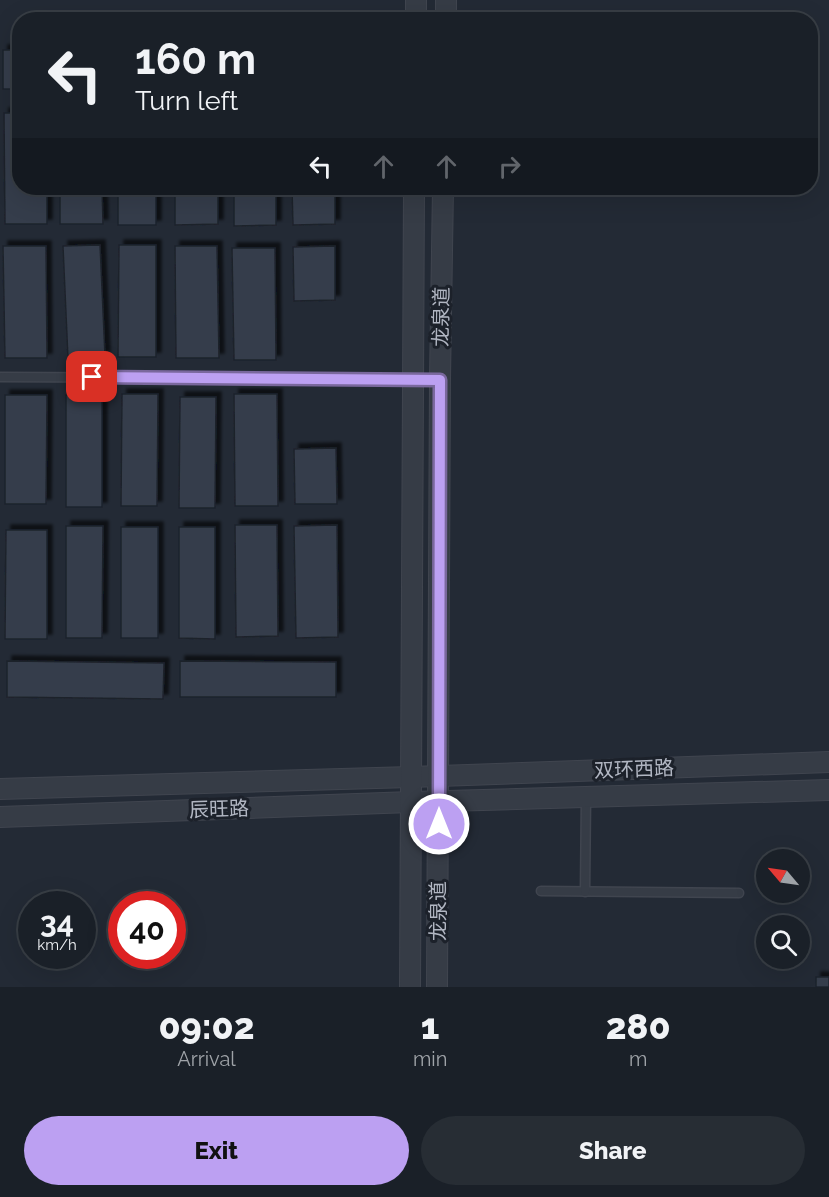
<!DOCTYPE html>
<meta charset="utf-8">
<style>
:root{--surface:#1a2028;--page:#272d34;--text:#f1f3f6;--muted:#9fa3a8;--line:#383e45;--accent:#bca0f2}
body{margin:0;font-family:Raleway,"Noto Sans SC",sans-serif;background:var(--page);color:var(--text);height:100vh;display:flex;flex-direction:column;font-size:22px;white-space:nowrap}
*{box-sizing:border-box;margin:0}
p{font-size:20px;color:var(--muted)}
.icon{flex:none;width:33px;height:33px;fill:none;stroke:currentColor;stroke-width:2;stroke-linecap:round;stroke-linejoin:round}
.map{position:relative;height:987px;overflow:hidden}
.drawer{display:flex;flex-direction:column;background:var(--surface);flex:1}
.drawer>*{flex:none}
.hud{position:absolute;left:12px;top:12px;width:806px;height:183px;border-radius:24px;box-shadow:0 6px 24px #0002,0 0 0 2px var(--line);background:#1a2028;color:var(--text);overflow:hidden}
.needle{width:39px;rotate:299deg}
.controls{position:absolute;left:756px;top:849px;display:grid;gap:12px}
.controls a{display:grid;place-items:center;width:54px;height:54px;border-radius:50%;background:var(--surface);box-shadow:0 6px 24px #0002,0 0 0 2px var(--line);font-size:30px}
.speed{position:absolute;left:18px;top:891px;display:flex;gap:12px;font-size:30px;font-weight:700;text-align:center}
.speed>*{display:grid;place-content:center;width:78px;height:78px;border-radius:50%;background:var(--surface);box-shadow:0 6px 24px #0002,0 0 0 2px var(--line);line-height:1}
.speed small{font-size:15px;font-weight:400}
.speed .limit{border:9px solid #d22;background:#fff;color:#111}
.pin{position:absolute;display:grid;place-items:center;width:51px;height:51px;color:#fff;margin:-26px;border-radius:12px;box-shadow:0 3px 9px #0006}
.me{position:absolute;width:66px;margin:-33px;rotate:0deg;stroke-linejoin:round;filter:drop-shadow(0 0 4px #0008)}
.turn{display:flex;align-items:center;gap:21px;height:126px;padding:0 24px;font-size:27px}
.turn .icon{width:78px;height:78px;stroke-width:2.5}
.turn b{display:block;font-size:42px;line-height:51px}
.lanes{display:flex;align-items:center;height:57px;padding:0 24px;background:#0003;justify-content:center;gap:30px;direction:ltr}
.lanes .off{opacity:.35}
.eta{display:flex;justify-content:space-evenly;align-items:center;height:102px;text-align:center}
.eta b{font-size:36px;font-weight:800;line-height:42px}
.cta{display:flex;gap:12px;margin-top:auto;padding:12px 24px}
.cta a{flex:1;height:69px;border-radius:36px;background:var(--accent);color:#111;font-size:24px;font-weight:800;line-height:69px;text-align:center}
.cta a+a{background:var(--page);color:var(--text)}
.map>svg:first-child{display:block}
.building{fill:#363e4b;stroke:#1e232c;stroke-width:1.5;filter:url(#shadow)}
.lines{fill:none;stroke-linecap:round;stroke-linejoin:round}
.service-casing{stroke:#40454f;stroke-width:11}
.tertiary-casing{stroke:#40454f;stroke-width:22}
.service{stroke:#363c46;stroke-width:8}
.tertiary{stroke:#363c46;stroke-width:20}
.route-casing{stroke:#7a689d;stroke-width:15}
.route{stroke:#bca0f2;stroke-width:10}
.labels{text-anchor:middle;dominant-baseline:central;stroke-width:6;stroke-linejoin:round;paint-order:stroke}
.street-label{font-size:20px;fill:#b1b6c2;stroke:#1c212a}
</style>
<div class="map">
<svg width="829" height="987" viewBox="0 0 829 987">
<defs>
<filter id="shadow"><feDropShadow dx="5" dy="-5" stdDeviation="1.5" flood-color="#0009"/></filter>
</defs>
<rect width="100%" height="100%" fill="#232a35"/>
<g class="building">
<rect x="3" y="50" width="17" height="39"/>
<polygon points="4,113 20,113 20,188 47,188 47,224 5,224"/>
<polygon points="60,188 102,188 103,224 60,224"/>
<rect x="118" y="188" width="38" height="37"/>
<polygon points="175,188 218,188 218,224 175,225"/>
<polygon points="234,188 276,188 276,225 234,226"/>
<polygon points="292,188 335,188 335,224 293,225"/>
<polygon points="100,245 105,356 68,358 63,246"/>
<polygon points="119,245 156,245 156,357 118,357"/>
<polygon points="3,246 46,246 47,358 5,358"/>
<polygon points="175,246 217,246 219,358 176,358"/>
<polygon points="335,246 335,300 294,301 293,247"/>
<polygon points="232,248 275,248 276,360 234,360"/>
<polygon points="122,394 158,394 157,506 121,506"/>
<polygon points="234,394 277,394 278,506 235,506"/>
<polygon points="5,395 47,395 46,504 5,504"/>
<rect x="66" y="395" width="36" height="112"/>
<polygon points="180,397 216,397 215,508 179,508"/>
<polygon points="336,448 337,504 295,504 294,449"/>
<polygon points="235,525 277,525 278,636 236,637"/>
<polygon points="337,525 338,637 296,638 294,526"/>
<polygon points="66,526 103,526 102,638 66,638"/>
<rect x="121" y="527" width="37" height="111"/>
<polygon points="179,527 215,527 215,639 179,638"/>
<polygon points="6,530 47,530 47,639 5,639"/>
<polygon points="7,661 164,663 163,699 7,697"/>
<polygon points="180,661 336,662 336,697 180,697"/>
<rect x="816" y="977" width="13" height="10"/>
</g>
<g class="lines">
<g class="service-casing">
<g id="service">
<polyline points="0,377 440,379"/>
<polyline points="541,891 739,893"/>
<polyline points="585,892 586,797"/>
</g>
</g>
<g class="tertiary-casing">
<g id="tertiary">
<polyline points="416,20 416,0"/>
<polyline points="446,20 446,0"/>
<polyline points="0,789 411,777 829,762"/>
<polyline points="0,817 411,802 829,790"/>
<polyline points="410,987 414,188"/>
<polyline points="437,987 440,379 443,188"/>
</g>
</g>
<use href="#service" class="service"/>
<use href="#tertiary" class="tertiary"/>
</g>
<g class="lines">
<g class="route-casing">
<polyline id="route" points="92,377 440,380 439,824"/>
</g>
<use href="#route" class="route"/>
</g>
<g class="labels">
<g class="street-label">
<text transform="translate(441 317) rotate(-89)">龙泉道</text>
<text transform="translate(634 769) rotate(-2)">双环西路</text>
<text transform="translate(219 809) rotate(-2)">辰旺路</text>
<text transform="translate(438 911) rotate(-90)">龙泉道</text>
</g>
</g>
</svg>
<div class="controls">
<a><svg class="needle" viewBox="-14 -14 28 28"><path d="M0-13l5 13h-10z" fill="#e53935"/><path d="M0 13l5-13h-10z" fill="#9fa3a8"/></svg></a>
<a><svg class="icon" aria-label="search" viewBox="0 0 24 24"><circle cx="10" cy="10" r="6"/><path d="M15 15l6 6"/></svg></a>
</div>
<div class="speed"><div>34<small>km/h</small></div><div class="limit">40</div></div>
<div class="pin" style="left:92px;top:377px;background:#d93025"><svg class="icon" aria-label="arrive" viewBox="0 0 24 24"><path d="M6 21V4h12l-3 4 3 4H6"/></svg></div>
<svg class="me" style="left:439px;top:824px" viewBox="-20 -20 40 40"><circle r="17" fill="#bca0f2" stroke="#fff" stroke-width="3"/><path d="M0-11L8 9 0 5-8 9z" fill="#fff"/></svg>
<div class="hud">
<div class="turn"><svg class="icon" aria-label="left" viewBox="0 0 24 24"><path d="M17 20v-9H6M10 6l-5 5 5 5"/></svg><div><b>160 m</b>Turn left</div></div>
<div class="lanes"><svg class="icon" aria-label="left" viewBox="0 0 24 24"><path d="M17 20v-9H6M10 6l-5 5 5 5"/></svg><svg class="icon off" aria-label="ahead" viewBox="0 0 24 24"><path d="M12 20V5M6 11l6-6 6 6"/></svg><svg class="icon off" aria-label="ahead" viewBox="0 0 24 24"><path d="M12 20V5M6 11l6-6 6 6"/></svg><svg class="icon off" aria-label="right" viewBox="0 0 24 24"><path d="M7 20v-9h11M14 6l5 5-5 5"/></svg></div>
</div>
</div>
<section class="drawer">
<div class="eta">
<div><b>09:02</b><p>Arrival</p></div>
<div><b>1</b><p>min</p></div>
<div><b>280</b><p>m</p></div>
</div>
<div class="cta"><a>Exit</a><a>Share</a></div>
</section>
